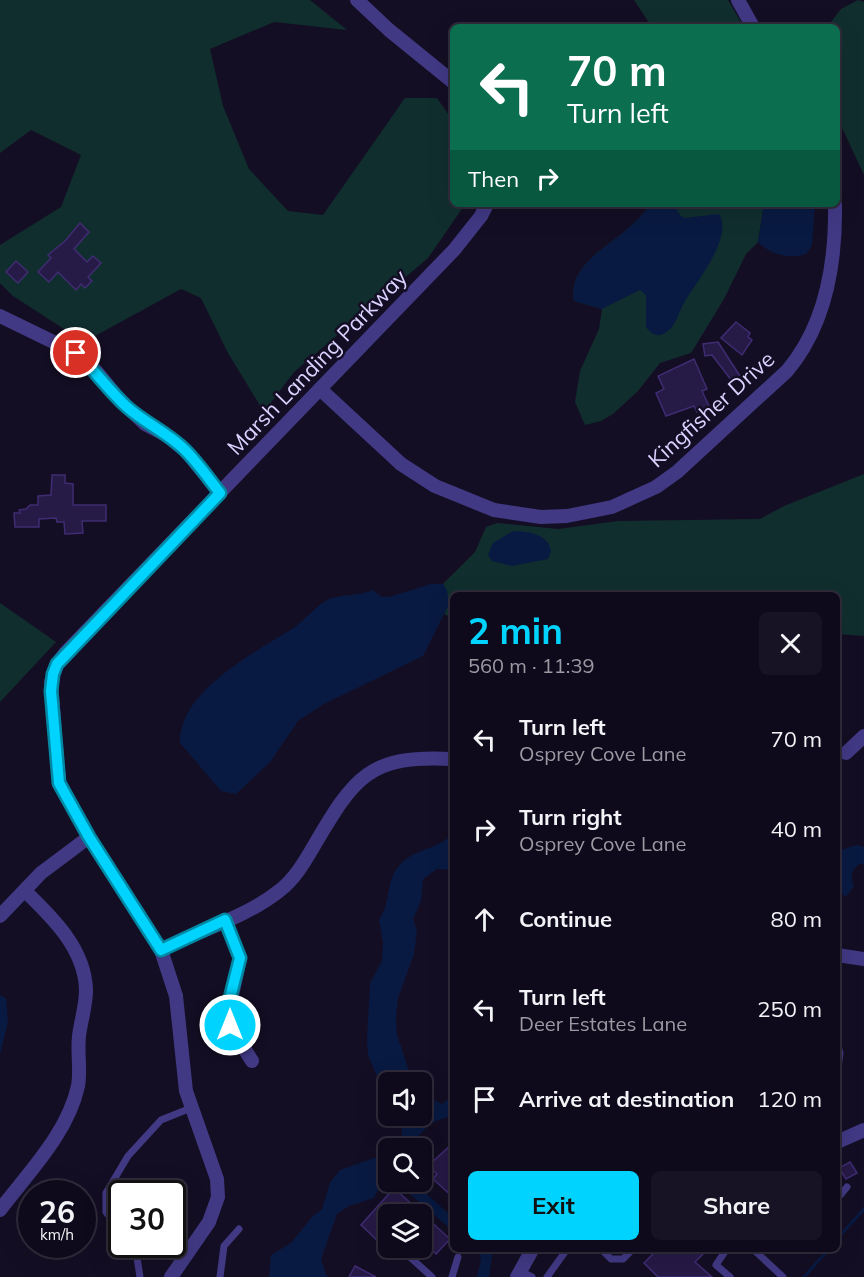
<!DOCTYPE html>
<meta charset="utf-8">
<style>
:root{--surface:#0f0a1b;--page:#181324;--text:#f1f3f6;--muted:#9b9aa3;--line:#2f2b3a;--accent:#00d3fd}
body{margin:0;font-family:Mulish,sans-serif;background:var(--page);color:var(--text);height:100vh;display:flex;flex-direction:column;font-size:22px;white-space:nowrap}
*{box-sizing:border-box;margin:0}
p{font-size:20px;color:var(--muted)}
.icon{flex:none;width:33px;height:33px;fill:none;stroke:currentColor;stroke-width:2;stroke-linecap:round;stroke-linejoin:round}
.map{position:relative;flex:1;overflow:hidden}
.drawer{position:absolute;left:450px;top:592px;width:390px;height:660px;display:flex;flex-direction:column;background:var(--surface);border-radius:9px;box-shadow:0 6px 24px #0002,0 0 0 2px var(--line)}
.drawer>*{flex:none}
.top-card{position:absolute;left:450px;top:24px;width:390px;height:183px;border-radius:9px;box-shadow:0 6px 24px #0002,0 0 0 2px var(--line);background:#0b6e4f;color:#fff;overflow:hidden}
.fabs{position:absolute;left:378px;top:1072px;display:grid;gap:12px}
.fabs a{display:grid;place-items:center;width:54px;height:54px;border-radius:9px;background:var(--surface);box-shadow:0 6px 24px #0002,0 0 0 2px var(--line);font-size:30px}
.speed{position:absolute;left:18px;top:1180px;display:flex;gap:12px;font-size:30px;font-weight:700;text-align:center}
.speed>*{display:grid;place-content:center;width:78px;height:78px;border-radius:50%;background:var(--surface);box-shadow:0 6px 24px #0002,0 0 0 2px var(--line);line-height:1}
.speed small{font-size:15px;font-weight:400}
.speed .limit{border:3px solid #111;border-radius:9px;background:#fff;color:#111}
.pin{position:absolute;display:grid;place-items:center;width:51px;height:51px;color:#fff;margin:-26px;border:3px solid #fff;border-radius:50%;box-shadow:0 2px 6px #0007}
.me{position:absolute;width:66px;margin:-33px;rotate:0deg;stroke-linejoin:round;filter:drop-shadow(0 0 4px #0008)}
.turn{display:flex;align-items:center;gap:21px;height:126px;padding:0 18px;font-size:27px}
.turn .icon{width:78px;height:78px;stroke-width:2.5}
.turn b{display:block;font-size:42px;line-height:51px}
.then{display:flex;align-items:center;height:57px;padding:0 18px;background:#0003;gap:12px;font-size:22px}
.round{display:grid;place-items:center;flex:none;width:63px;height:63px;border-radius:9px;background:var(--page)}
.overview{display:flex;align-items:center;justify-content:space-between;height:102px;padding:0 18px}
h1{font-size:36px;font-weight:700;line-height:45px;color:var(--accent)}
.primary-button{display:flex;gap:12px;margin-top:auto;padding:12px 18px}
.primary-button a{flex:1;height:69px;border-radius:9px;background:var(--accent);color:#111;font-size:24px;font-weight:700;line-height:69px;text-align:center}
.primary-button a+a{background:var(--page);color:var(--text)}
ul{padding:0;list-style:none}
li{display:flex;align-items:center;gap:18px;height:90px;padding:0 18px}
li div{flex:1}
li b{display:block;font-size:22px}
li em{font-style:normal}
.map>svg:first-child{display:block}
.green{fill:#112e2e}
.water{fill:#091a42}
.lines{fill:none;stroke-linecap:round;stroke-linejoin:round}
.stream{stroke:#091a42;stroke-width:3}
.building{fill:#261a46;stroke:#3f2c72;stroke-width:1.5}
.lane{stroke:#413984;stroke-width:7}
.street{stroke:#413984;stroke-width:14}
.route-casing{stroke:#0089a4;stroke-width:15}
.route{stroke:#00d3fd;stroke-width:10}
.labels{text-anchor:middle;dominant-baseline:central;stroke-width:5;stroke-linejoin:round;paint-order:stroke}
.street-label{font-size:22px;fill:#dad2ff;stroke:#140e24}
</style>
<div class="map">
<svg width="864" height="1277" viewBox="0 0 864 1277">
<rect width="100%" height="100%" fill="#140e24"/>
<g class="green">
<polygon points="0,0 310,0 347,30 274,22 210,49 223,106 249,169 288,211 323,215 405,98 437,98 453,121 453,204 465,204 464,206 428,258 294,372 264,412 228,353 201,298 181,289 84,342 13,296 0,283 0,245 61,207 81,155 31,130 0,153"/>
<polygon points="634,0 728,0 744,27 652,27"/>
<polygon points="858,0 864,2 864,175 837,117 837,27 827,27 841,9"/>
<path d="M651 204H764L758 242 746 254 724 299 691 353 660 363 638 391 613 414 601 421 585 425 575 402 580 371 599 329 602 309 574 301C568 264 609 247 632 225 639 219 645 211 651 204Z"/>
<polygon points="864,474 864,636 837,634 837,596 453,596 453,618 444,614 449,604 443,584 475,552 486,527 497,523 558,529 618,521 760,519 784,506"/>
<polygon points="0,603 56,642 0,702"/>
</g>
<g class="water">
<path d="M651 204H673L681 216 685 218 719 214C734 236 696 283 685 301 679 311 676 327 665 333 657 338 651 334 646 327V295L640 290 602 309 574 301C568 264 609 247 632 225 639 219 645 211 651 204Z"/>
<path d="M764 204H815L812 245 806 254C789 259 771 255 758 242Z"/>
<path d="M513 531C528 531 548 534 551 551L548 559 512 566 492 561 488 555 493 543Z"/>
<path d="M431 584H443L447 590 449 604 423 656 324 704 298 721 271 761 236 794 221 791 180 743C178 692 255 652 292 629 306 620 316 604 332 598 346 594 359 596 372 590L382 597H389Z"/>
<path d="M453 833V870L437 869 423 879 421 901 413 919 417 931 414 954 398 998 396 1017 397 1035 413 1083H388V1090L376 1074 368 1055 367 1040 370 983 382 961 383 942 379 920C391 902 386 882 398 867 412 848 440 850 453 833Z"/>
<path d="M857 845 864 847V864H859C851 871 850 876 854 886L846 897 837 889V851Z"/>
<polygon points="0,995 6,998 8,1021 0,1055"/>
<polygon points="422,1093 442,1104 453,1096 453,1115 431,1123 405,1149 394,1149 402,1140 402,1116 422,1116"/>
<polygon points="388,1153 388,1175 382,1180 374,1198 349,1206 337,1214 321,1259 327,1277 269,1277 271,1255 291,1243 312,1217 322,1209 330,1183 340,1170"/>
<polygon points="396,1182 413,1182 419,1187 453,1218 453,1231"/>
<polygon points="474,1250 493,1251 489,1277 477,1277 481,1260 480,1254"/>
</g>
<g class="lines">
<g class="stream">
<polyline points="837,1239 864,1209"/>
<polyline points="804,1277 828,1250"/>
</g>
</g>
<g class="building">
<polygon points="80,223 89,232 74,249 87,262 93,256 101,263 88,277 92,281 85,288 81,284 76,290 58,272 49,282 38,272 51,258 48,255 65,241"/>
<polygon points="16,261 28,272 18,283 6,272"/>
<polygon points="736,322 750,333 748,337 752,340 742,355 721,338"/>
<polygon points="718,342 740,376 732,381 712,355 705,356 703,344"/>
<polygon points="694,359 707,389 702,391 709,406 697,412 694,406 666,416 656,393 664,389 658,376"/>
<polygon points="52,475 65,475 65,483 73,484 73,505 106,505 106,521 82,521 83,533 65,534 64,522 57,522 56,518 39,519 39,527 15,527 14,513 20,513 19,510 26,509 30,505 38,505 38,496 51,495"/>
<polygon points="453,1143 453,1197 433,1179 437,1174 428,1166"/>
<polygon points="850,1162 857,1173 846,1179 839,1168"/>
<polygon points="394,1188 450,1239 436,1254 422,1241 422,1215 388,1215 388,1238 382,1245 361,1225"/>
<polygon points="657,1250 707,1250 695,1262 712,1277 658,1277 644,1263"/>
<polygon points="355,1266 376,1277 349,1277"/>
</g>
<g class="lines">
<g class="lane">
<polyline points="837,1043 840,1053 837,1075"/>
<polyline points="837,1199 847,1187"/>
<polyline points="122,1232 106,1212 106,1193 128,1156 161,1120 191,1108"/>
<polyline points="132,1245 136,1251 140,1277"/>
<polyline points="400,1248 432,1277"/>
<polyline points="602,1250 611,1259 623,1259 632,1250"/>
<polyline points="726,1250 716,1265 730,1277"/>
<polyline points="754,1250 783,1277"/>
<polyline points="520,1271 532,1277"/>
<polyline points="220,1277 224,1246 239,1229"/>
<polyline points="452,1277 458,1257"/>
<polyline points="547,1277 565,1252"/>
</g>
<g class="street">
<polyline points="357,0 389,30 453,82"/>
<polyline points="738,0 753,27"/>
<polyline points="0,316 76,353 96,371 119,399 145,424 166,435 186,451 220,493"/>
<path d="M320 389 401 464 435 486 494 510 541 517 567 516 612 507 656 487 677 472 787 371C826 325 836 263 835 204"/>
<polyline points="846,753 864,736"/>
<polyline points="0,916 41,873 89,837"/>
<polyline points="225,920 240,958 228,1014 232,1029 252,1061"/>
<path d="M161 950C199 930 245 918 279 891 295 879 305 861 315 844 354 778 369 754 453 759"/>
<polyline points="837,955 864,959"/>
<polyline points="837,1142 864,1130"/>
<path d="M0 1210C28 1173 68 1133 78 1086 81 1069 77 1053 79 1036 81 1020 86 1006 86 990 85 949 53 918 25 891"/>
<polyline points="171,1277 209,1222 218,1197 217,1179 186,1091 176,996 161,950 89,837 59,783 51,682 57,664 66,652 454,250 481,216 487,204"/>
<polyline points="517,1277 532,1250"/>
</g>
</g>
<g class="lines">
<g class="route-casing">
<path id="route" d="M76 353C95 370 108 390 127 407 145 423 168 433 185 450 198 463 209 479 220 493L57 664 53 674 51 691 59 783 89 837 161 950 225 920 240 958 229 1002 230 1025"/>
</g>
<use href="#route" class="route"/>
</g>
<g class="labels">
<g class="street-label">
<text transform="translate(317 362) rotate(-46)">Marsh Landing Parkway</text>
<text transform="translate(711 409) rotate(-42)">Kingfisher Drive</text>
</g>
</g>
</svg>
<div class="fabs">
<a><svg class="icon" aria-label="sound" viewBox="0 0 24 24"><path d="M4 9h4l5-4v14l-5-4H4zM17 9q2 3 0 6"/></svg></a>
<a><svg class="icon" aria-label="search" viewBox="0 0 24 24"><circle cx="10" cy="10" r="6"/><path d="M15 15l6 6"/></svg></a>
<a><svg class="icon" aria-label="layers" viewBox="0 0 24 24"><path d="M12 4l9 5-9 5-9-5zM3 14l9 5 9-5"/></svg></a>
</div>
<div class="speed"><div>26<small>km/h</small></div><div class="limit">30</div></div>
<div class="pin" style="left:76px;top:353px;background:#d93025"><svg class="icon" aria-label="arrive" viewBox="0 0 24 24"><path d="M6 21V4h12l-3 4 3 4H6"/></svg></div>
<svg class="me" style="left:230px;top:1025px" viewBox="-20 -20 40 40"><circle r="17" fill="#00d3fd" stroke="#fff" stroke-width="3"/><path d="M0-11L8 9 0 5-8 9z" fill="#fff"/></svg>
<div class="top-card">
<div class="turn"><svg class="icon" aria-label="left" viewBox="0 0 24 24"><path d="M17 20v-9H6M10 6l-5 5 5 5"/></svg><div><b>70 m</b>Turn left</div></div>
<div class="then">Then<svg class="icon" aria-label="right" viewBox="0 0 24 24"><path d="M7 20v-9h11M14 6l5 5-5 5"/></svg></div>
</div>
<section class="drawer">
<div class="overview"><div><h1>2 min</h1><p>560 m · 11:39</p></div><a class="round"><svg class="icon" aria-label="close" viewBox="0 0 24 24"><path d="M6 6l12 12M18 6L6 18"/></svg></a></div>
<ul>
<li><svg class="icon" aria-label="left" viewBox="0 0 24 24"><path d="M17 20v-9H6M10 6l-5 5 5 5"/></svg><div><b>Turn left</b><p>Osprey Cove Lane</p></div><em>70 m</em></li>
<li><svg class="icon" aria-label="right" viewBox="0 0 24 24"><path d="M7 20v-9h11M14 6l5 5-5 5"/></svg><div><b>Turn right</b><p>Osprey Cove Lane</p></div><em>40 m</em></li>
<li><svg class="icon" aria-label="ahead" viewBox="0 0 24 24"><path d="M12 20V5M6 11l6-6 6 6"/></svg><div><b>Continue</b></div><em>80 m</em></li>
<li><svg class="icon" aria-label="left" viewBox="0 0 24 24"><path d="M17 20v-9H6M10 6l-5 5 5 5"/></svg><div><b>Turn left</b><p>Deer Estates Lane</p></div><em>250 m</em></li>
<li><svg class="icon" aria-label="arrive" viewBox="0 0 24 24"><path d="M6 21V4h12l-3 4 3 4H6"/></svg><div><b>Arrive at destination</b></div><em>120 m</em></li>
</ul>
<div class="primary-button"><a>Exit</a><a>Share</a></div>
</section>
</div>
